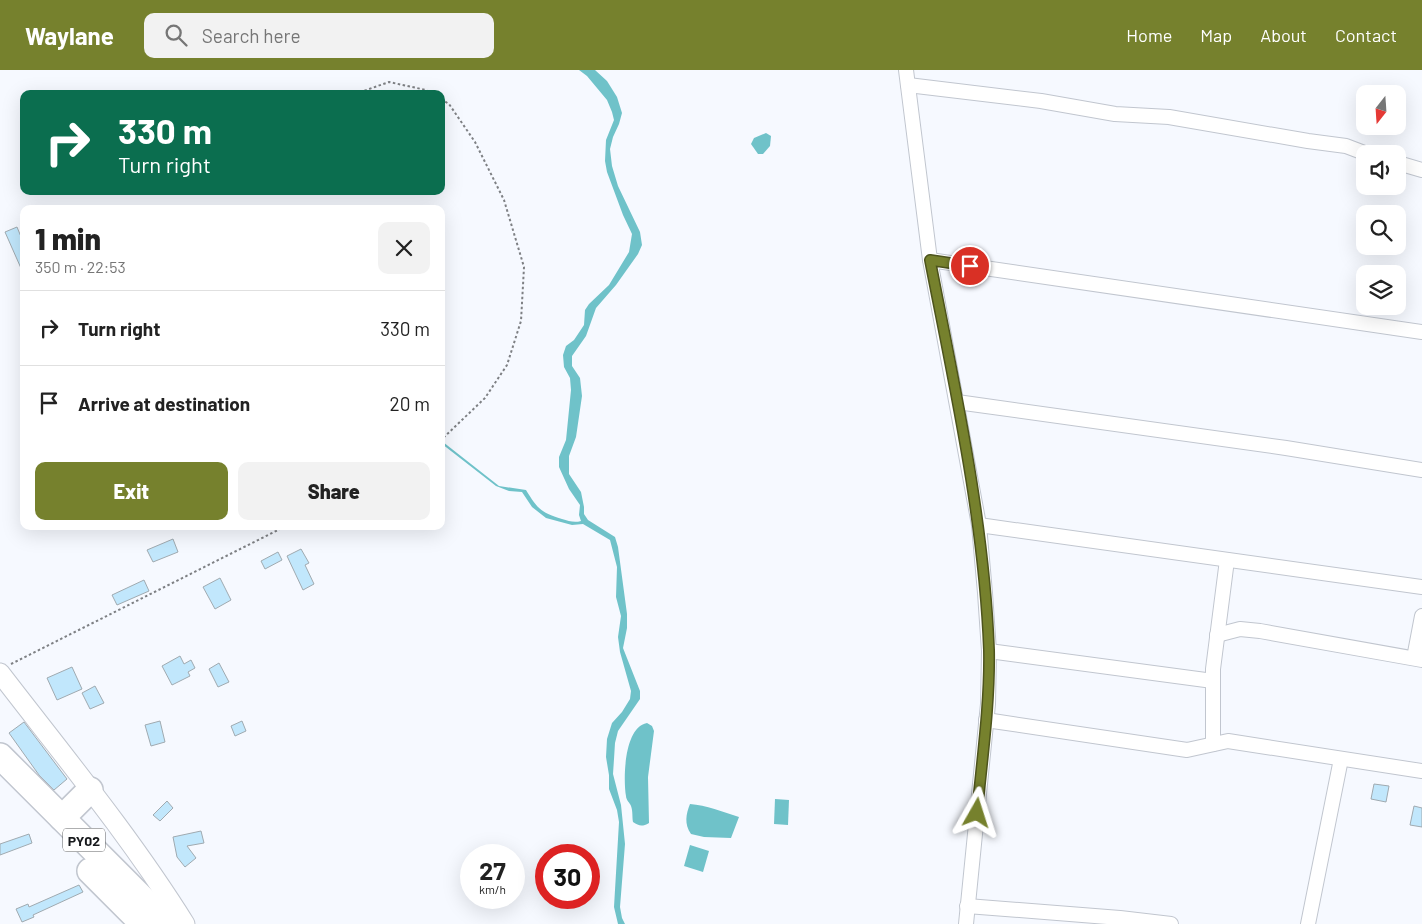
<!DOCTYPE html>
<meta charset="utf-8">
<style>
:root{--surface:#fff;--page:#f2f2f2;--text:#222;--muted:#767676;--line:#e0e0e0;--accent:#76812d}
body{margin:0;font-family:Barlow,sans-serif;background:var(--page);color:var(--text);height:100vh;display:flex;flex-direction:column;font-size:19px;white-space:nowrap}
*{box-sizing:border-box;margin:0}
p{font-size:16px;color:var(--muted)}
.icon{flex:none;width:28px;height:28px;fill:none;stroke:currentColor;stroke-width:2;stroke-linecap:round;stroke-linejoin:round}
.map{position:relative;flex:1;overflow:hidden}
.drawer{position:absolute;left:20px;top:135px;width:425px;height:325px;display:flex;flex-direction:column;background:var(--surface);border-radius:10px;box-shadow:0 5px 20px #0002}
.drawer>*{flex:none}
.guide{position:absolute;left:20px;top:20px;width:425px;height:105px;border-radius:10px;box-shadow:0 5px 20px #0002;background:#0b6e4f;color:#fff;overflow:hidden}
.needle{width:32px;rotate:197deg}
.tools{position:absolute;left:1356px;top:15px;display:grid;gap:10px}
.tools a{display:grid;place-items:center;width:50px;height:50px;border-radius:10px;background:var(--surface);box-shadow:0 5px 20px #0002;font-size:25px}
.speed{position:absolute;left:460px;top:774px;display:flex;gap:10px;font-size:25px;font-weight:700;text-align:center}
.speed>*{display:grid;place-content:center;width:65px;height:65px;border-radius:50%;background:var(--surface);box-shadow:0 5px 20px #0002;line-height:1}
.speed small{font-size:12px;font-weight:400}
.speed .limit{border:8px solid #d22;background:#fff;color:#111}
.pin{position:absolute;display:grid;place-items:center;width:42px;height:42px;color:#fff;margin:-21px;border:2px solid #fff;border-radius:50%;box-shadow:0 1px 5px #0007}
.me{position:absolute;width:55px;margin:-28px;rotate:6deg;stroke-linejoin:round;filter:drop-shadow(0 0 4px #0008)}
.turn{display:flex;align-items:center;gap:18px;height:105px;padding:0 15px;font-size:22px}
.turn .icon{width:65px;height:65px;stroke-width:2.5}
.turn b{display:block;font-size:35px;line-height:42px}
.round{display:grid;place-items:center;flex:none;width:52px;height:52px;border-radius:10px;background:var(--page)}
.summary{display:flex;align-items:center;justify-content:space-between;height:85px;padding:0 15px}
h1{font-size:30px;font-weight:800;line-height:38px}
.button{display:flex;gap:10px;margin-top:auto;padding:10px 15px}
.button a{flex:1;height:58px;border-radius:10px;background:var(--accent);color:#fff;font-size:20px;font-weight:800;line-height:58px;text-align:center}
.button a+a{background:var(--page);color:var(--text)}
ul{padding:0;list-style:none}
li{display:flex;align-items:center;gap:15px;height:75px;padding:0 15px;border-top:1px solid var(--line)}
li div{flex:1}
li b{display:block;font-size:19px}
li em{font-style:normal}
header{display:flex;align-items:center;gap:30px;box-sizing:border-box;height:70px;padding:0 25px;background:var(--accent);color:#fff}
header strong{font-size:24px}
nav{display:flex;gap:28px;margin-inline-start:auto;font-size:18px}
.search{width:350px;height:45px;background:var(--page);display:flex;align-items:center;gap:12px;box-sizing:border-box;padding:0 18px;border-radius:10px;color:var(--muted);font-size:19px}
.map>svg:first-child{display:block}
.water{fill:#6fc2c9}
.building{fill:#c1e7fc;stroke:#a0aab0}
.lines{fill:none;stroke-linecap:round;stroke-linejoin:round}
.street-casing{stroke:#c1c6cf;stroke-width:16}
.secondary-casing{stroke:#c1c6cf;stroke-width:21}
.highway-casing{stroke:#c1c6cf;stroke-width:28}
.path{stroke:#7e8084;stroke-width:2;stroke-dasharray:2.5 2.5;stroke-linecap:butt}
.street{stroke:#fff;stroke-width:14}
.secondary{stroke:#fff;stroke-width:19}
.highway{stroke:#fff;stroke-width:25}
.route-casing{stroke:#4d541d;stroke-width:12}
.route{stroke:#76812d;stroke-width:9}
.labels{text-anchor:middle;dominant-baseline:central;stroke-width:4;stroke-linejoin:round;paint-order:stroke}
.shield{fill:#fff;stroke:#5d5e60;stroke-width:1}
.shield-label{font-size:14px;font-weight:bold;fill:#17191c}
</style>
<header>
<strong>Waylane</strong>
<div class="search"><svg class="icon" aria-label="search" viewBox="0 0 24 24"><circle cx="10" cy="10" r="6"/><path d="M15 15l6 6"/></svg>Search here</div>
<nav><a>Home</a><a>Map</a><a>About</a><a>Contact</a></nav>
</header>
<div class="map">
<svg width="1422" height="854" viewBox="0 0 1422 854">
<rect width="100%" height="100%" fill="#f6f9ff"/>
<g class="water">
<path d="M579 0H595L607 11 617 27 622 43 619 54 613 67 610 79 612 96 618 116 640 162 642 175 638 184 616 215 596 238 586 266 572 286V296L580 308 582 326 576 367 569 386V404L581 422 584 437V444L588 450 615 467 618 477 627 544V558L623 578 640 621V629L618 661 615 673 614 689 613 704 621 735 625 774 620 837 622 848 625 854H618L614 837 619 752 617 740 609 719V705L606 687 607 669 612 653 622 642 630 629 631 621 620 582 618 567 621 546 616 527 617 497 610 470 583 454 572 455 546 448 532 437 522 422 509 421 496 416 442 374 443 372 499 416 526 420C537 438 541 443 562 449 569 451 574 453 581 451L579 445 580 435 569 419 559 397V387L566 370 571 320 570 308 564 297 563 285 566 276 574 270 584 255 585 240 589 234 609 215 629 182 632 164 623 145 607 102 605 91 606 70 614 50 612 42 607 30 587 6Z"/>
<polygon points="766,63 771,66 770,76 763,84 758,84 751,74 754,68"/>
<path d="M647 653 652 656 654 661 648 707 649 753C642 757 639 756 633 752 632 747 633 741 631 736 630 733 626 730 626 726 623 709 624 657 647 653Z"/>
<polygon points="775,729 789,730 788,755 774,754"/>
<path d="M690 734C706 735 723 742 739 747L731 768 704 767 691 764C684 754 686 744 690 734Z"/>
<polygon points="690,775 709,781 703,802 684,796"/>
</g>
<g class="building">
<polygon points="17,157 24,174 24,205 5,162"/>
<polygon points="173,469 178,482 153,492 147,480"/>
<polygon points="301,479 309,493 305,495 314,514 303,520 287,486"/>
<polygon points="278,482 282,490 265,499 261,491"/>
<polygon points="220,508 231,530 215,539 203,517"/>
<polygon points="144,510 149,521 117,535 112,525"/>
<polygon points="180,586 184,594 191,590 195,598 188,602 190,606 172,615 162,596"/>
<polygon points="219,593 229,612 218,617 209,599"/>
<polygon points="72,597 82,619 57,630 47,608"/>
<polygon points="95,616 104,633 90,639 82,623"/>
<polygon points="160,651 165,672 151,676 145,655"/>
<polygon points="242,651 246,661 235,666 231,656"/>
<polygon points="24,652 67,709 54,720 39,705 9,663"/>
<polygon points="1374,714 1389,716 1386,732 1371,729"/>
<polygon points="167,731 173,738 160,751 153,745"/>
<polygon points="1414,736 1422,738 1422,757 1410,755"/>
<polygon points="201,761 204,773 187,776 196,788 185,797 177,787 173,767"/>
<polygon points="29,764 32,773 0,785 0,774"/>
<polygon points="79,815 83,822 33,845 34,847 22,852 16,839 28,834 29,837"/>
</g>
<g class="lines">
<g class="street-casing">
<g id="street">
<polyline points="906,0 930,190 979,455 985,523 989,581 988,634 966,854"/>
<polyline points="908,15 1041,31 1115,44 1169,47 1308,71 1346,76 1367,84"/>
<polyline points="1398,93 1422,100"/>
<polyline points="930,190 1422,262"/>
<polyline points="957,332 1286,378 1422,400"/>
<polyline points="979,455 1422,517"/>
<polyline points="1217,565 1240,559 1260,561 1422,590"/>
<polyline points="989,581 1213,611"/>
<polyline points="1414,588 1422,546"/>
<polyline points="986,650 1187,680 1228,671 1422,701"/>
<polyline points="1213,674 1213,599 1227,490"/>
<polyline points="967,836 1120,848 1171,854"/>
<polyline points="1308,854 1341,689"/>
</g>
</g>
<g class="secondary-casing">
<path id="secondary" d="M0 603C63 685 130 766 185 854"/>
</g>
<g class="highway-casing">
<g id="highway">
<polyline points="0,686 168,854"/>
<polyline points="62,748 90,720"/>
<polyline points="90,801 143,854"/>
</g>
</g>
<g class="path">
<polyline points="355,24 389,12 426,20 432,24"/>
<polyline points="441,29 449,34 475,72 504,130 524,197 521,251 507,295 485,328 441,370"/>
<polyline points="11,594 286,456"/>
</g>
<use href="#street" class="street"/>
<use href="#secondary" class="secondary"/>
<use href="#highway" class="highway"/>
</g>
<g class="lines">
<g class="route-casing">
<path id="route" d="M970 196 930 190C955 319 984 448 989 580 990 634 982 689 977 743"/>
</g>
<use href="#route" class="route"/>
</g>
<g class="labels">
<rect class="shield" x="63" y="758.5" width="42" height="23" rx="4"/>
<g class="shield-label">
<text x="84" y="770">PY02</text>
</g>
</g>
</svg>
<div class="tools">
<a><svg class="needle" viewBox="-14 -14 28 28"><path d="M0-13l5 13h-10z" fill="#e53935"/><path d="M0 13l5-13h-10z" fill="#767676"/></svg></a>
<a><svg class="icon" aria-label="sound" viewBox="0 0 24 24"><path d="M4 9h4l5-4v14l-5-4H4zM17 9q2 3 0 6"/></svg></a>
<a><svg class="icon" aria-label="search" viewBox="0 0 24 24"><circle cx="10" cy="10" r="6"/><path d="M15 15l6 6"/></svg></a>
<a><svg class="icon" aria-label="layers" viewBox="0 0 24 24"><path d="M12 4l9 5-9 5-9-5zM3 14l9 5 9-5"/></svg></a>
</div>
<div class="speed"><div>27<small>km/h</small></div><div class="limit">30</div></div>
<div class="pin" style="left:970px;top:196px;background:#d93025"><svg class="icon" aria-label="arrive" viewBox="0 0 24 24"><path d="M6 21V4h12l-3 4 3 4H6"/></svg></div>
<svg class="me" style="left:977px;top:743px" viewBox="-20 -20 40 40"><path d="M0-17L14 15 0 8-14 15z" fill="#76812d" stroke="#fff" stroke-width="4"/></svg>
<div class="guide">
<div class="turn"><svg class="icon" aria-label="right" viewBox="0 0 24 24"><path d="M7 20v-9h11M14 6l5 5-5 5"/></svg><div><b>330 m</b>Turn right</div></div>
</div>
<section class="drawer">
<div class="summary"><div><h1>1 min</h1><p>350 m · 22:53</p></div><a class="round"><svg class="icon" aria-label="close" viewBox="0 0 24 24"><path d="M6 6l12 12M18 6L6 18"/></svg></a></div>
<ul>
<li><svg class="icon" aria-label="right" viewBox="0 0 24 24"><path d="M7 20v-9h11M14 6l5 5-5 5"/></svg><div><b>Turn right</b></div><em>330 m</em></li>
<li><svg class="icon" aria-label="arrive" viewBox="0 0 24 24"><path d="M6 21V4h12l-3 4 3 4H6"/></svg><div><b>Arrive at destination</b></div><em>20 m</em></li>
</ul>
<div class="button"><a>Exit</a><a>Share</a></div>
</section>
</div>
